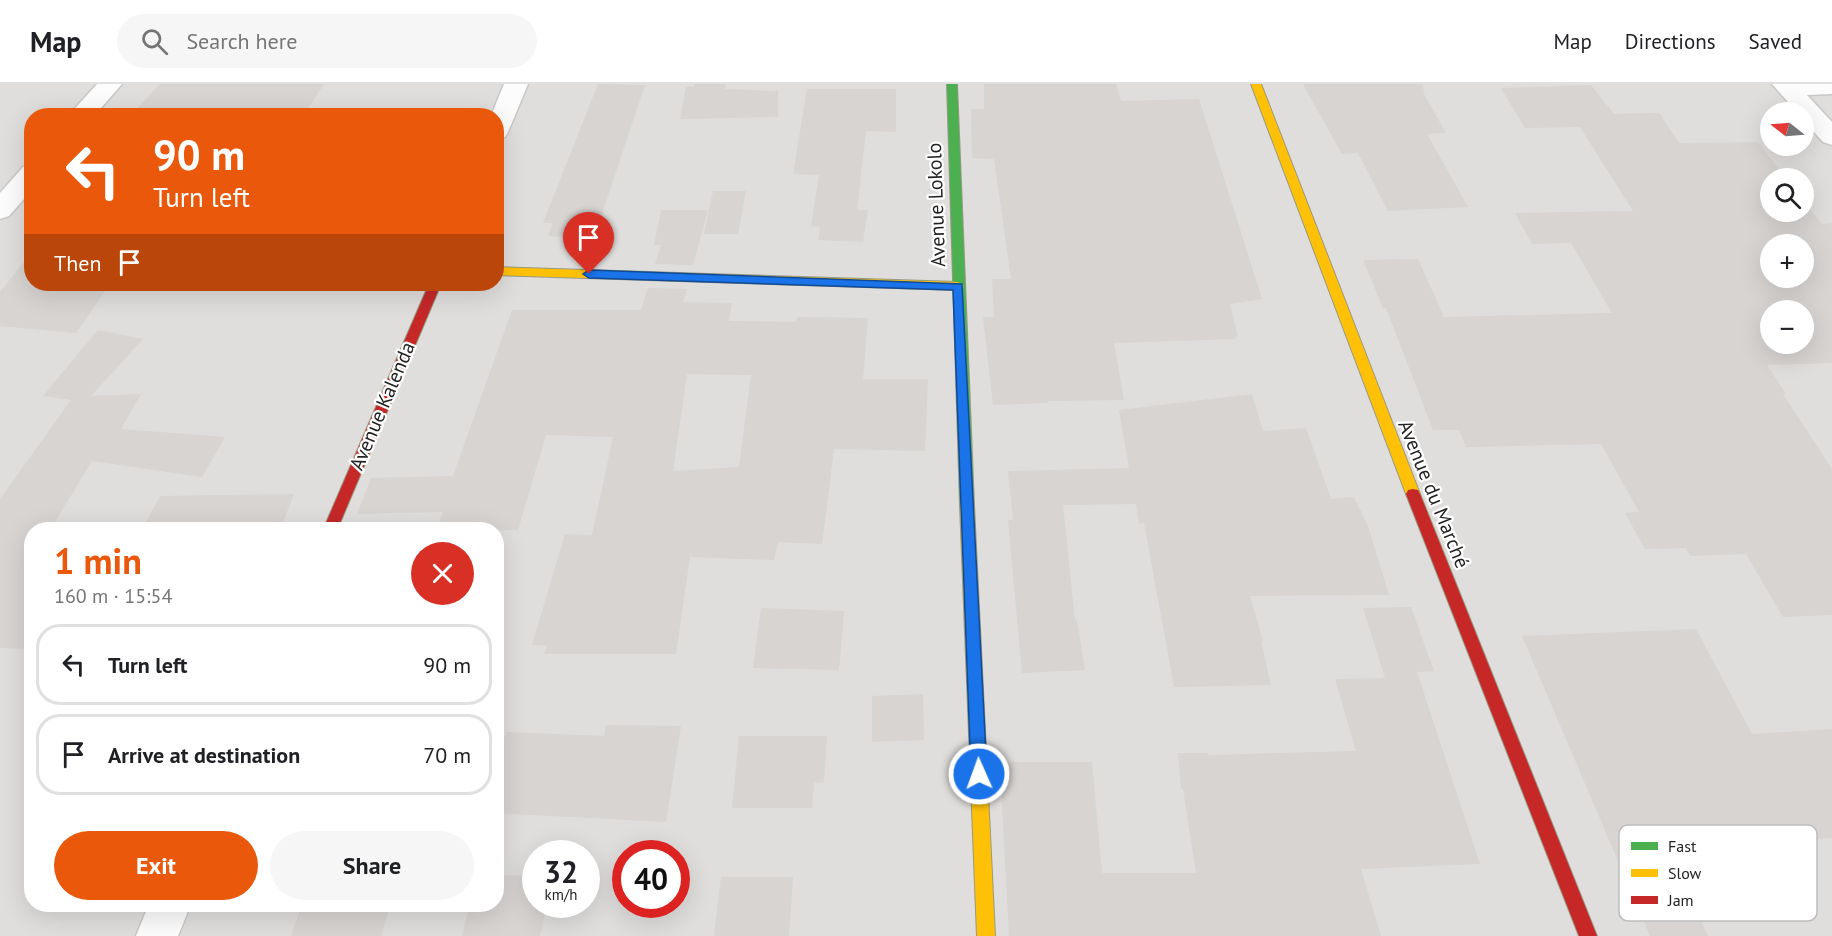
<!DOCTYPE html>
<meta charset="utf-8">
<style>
:root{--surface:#fff;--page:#f6f6f6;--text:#202124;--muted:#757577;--line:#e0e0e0;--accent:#ea580c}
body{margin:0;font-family:"PT Sans",sans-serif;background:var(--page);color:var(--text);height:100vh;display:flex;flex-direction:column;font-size:22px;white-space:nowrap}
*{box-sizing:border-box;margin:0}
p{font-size:20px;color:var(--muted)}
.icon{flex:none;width:33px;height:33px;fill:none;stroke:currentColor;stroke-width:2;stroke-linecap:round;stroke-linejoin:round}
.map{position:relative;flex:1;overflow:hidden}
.sheet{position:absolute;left:24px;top:438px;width:480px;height:390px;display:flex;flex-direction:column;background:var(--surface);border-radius:24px;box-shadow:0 6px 24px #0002}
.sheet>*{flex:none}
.banner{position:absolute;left:24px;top:24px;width:480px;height:183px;border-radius:24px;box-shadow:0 6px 24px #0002;background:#ea580c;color:#fff;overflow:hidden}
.needle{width:39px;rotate:287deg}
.controls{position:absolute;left:1760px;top:18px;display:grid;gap:12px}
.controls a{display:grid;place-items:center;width:54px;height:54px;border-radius:50%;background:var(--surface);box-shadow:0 6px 24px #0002;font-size:30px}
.speed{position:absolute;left:522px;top:756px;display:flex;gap:12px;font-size:30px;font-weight:700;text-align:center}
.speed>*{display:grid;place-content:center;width:78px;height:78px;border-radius:50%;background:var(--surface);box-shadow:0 6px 24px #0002;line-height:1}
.speed small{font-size:15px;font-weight:400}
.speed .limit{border:9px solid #d22;background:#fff;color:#111}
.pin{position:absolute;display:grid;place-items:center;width:51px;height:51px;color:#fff;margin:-62px -26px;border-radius:50% 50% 50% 0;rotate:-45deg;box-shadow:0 0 6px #0007}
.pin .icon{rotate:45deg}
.me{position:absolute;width:66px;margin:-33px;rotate:358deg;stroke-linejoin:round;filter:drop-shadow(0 0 4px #0008)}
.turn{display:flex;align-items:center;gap:21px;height:126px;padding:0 30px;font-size:27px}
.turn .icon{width:78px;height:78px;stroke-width:2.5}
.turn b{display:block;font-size:42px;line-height:51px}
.then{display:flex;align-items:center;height:57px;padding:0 30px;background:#0003;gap:12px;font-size:22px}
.round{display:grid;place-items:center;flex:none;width:63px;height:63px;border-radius:32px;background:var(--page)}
.head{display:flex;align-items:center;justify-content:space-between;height:102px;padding:0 30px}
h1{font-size:36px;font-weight:700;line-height:45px;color:var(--accent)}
.button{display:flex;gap:12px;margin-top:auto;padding:12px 30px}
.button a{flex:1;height:69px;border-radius:36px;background:var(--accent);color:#fff;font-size:24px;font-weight:700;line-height:69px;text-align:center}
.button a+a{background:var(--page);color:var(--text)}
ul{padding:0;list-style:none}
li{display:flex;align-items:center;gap:18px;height:81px;margin:0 12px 9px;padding:0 18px;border:3px solid var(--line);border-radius:24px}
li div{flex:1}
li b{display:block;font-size:22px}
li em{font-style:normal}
header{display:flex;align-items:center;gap:36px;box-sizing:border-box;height:84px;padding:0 30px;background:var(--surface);border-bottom:2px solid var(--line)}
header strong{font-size:28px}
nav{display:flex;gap:33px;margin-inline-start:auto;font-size:21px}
.search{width:420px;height:54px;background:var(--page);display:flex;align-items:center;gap:15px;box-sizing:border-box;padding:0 21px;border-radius:33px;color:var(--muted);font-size:22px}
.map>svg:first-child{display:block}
.residential{fill:#dfdedc;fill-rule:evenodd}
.building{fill:#d7d4d2;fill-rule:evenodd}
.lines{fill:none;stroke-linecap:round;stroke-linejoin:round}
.street-casing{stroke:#c9c8c7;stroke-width:3}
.fast-casing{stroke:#999a82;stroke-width:2}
.slow-casing{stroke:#999a82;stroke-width:2}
.jam-casing{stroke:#999a82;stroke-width:2}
.street{fill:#fdfcfc;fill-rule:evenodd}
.fast{fill:#4caf50;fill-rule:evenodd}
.slow{fill:#ffc107;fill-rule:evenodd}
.jam{fill:#c62828;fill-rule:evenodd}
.route{fill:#1a73e8;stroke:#114b97;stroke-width:1.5}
.labels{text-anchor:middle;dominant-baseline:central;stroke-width:4.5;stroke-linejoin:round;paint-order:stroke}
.street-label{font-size:20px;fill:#222;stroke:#fff}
.key{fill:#fff;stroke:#bdbdbd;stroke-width:1.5}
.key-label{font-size:16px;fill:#222}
</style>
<header>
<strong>Map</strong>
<div class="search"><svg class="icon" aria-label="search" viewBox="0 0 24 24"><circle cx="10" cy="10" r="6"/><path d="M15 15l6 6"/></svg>Search here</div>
<nav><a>Map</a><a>Directions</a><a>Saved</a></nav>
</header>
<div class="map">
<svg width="1832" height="852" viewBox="0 0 1832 852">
<rect width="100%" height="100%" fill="#f0eeeb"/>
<path class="residential" d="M0 0H1832V852H0ZM1770 28H1803V62H1770ZM32 32H496V200H32ZM1770 94H1803V128H1770ZM1770 160H1803V194H1770ZM1770 226H1803V260H1770ZM32 446H496V820H32ZM536 770H586V820H536ZM626 770H676V820H626Z"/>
<g class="building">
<polygon points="160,0 324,0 303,32 130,32"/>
<polygon points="598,0 645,1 594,154 548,152 553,139 543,139"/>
<polygon points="694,0 726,0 725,5 778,7 778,33 680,35 686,3 694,3"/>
<polygon points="984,0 1116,0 1121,17 1199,15 1262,215 1230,220 1238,253 1235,253 1236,255 1114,259 1124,316 1048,317 1048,319 993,321 983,233 994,233 992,195 1011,195 994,75 972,74 971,25 984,25"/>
<polygon points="1303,0 1423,0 1424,10 1446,49 1427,50 1468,123 1388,127 1358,69 1342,70"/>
<path d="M1591 1 1614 30 1659 29 1679 59 1758 58 1786 94H1770V128H1803V116L1822 140 1832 139V279L1767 281 1786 310H1783L1832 385V531L1783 533 1746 470 1690 472 1686 464 1645 465 1625 429 1639 428 1601 360 1466 363 1459 346H1433L1386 224H1383L1363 176 1418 175 1444 233 1612 229 1571 159 1532 160 1515 129 1633 127 1580 43 1525 44 1501 4ZM1770 160H1803V194H1770ZM1770 226H1803V260H1770Z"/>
<polygon points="807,5 896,5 896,48 866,47 857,126 868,126 863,158 818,156 820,143 811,142 819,91 793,90"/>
<polygon points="713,107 746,107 738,150 704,150"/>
<polygon points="661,126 708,126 693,181 655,180 661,161 654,161"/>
<polygon points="32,168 32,200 110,200 76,249 0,242 0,208"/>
<path d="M648 204 687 205 683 218 732 219 729 237 796 238 797 233 868 234 863 295H928L925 367 834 365 822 460 778 458 774 476 690 473 676 570H544L547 562 532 561 565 450 592 451 613 353 546 351 518 446H436L443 428 357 430 371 394 453 392 512 226H641ZM687 290 751 291 739 383 673 387Z"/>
<polygon points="98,246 143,255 91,312 141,310 121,345 225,353 202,393 92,377 50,446 32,446 32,565 0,564 0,415 71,316 43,312"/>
<polygon points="1252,310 1263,347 1306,344 1331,415 1354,413 1368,442 1389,511 1250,512 1263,557 1261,557 1271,601 1174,603 1144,439 1139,440 1136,420 1063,421 1075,536 1077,536 1085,586 1022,589 1008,436 1013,436 1008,387 1129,384 1119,326"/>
<polygon points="294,410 280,446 142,446 160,412"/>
<polygon points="1411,523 1434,587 1417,588 1480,780 1361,785 1381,852 1009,852 1000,683 1010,684 1010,678 1092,678 1102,789 1196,789 1183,705 1181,705 1178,669 1208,669 1209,671 1356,667 1335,595 1385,594 1363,524"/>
<polygon points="761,524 844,527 839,586 753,584"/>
<polygon points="1696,545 1752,650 1832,645 1832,754 1669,764 1708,852 1650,852 1522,552"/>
<polygon points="923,610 924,656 872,658 872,612"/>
<polygon points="606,641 681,642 666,738 496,729 496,683 506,648 604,652"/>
<polygon points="739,652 827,652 824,698 814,699 812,724 732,724"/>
<polygon points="496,791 536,792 536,820 547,820 540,852 462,852 470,820 496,820"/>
<polygon points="721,793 793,793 789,852 714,852"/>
<polygon points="302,820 391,820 381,852 291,852"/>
</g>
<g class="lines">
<g class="street-casing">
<g id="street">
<polygon points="97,0 122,0 94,32 68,32"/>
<polygon points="504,0 528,0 508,48 505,53 496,56 496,32 491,32"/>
<polygon points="1772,0 1832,0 1832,10 1807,11 1832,38 1832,61 1823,58 1803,36 1803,28 1797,28"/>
<polygon points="32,81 32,106 9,132 0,135 0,109 23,83"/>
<polygon points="149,820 191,820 178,852 136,852"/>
</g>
</g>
<g class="fast-casing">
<polygon id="fast" points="947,0 957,0 974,421 972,425 962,425 960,421"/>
</g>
<g class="slow-casing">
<g id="slow">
<polygon points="1251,0 1261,0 1420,410 1418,414 1408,414 1406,410"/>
<polygon points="496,183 958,198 964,202 958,206 496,191"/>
<polygon points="967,415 972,417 974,421 995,852 977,852 960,421 962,417"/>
</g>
</g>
<g class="jam-casing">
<g id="jam">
<polygon points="429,200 441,200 337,446 323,446"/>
<polygon points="1413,405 1418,406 1420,410 1597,852 1579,852 1406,410 1408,406"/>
</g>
</g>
<use href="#street" class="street"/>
<use href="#fast" class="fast"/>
<use href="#slow" class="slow"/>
<use href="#jam" class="jam"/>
</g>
<polygon class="route" points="589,186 962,200 987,690 984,695 979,697 973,695 971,690 953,206 589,194 583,190"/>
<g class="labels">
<g class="street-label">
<text transform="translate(936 121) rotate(-92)">Avenue Lokolo</text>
<text transform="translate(382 322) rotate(-67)">Avenue Kalenda</text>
<text transform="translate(1434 410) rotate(68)">Avenue du Marché</text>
</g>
</g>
<rect x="1619" y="741" width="198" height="96" rx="9" class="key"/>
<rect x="1631" y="758" width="27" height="8" fill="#4caf50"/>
<rect x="1631" y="785" width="27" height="8" fill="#ffc107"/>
<rect x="1631" y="812" width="27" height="8" fill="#c62828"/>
<g class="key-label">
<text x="1668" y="768">Fast</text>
<text x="1668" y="795">Slow</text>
<text x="1668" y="822">Jam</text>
</g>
</svg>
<div class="controls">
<a><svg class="needle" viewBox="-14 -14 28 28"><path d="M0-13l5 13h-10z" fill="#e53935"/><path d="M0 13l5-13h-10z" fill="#757577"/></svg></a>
<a><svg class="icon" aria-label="search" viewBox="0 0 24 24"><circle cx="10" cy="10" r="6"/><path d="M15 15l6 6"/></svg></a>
<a>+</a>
<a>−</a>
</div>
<div class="speed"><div>32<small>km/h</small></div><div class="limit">40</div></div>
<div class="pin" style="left:589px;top:190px;background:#d93025"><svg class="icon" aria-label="arrive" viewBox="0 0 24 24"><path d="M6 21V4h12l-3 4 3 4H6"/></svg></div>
<svg class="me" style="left:979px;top:690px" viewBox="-20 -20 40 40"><circle r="17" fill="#1a73e8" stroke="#fff" stroke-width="3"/><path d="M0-11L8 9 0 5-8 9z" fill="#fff"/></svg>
<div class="banner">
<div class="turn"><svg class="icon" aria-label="left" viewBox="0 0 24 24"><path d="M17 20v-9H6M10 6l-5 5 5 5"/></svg><div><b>90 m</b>Turn left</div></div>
<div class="then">Then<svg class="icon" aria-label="arrive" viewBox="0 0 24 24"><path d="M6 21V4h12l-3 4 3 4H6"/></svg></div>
</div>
<section class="sheet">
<div class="head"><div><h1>1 min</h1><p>160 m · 15:54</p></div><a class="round" style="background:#d93025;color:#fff"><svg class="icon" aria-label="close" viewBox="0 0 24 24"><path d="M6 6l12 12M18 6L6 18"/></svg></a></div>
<ul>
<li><svg class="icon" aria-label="left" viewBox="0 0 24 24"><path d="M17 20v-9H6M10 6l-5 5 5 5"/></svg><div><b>Turn left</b></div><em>90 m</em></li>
<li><svg class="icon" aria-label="arrive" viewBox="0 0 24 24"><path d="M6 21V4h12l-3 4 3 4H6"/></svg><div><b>Arrive at destination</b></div><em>70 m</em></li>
</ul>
<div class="button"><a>Exit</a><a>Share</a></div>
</section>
</div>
